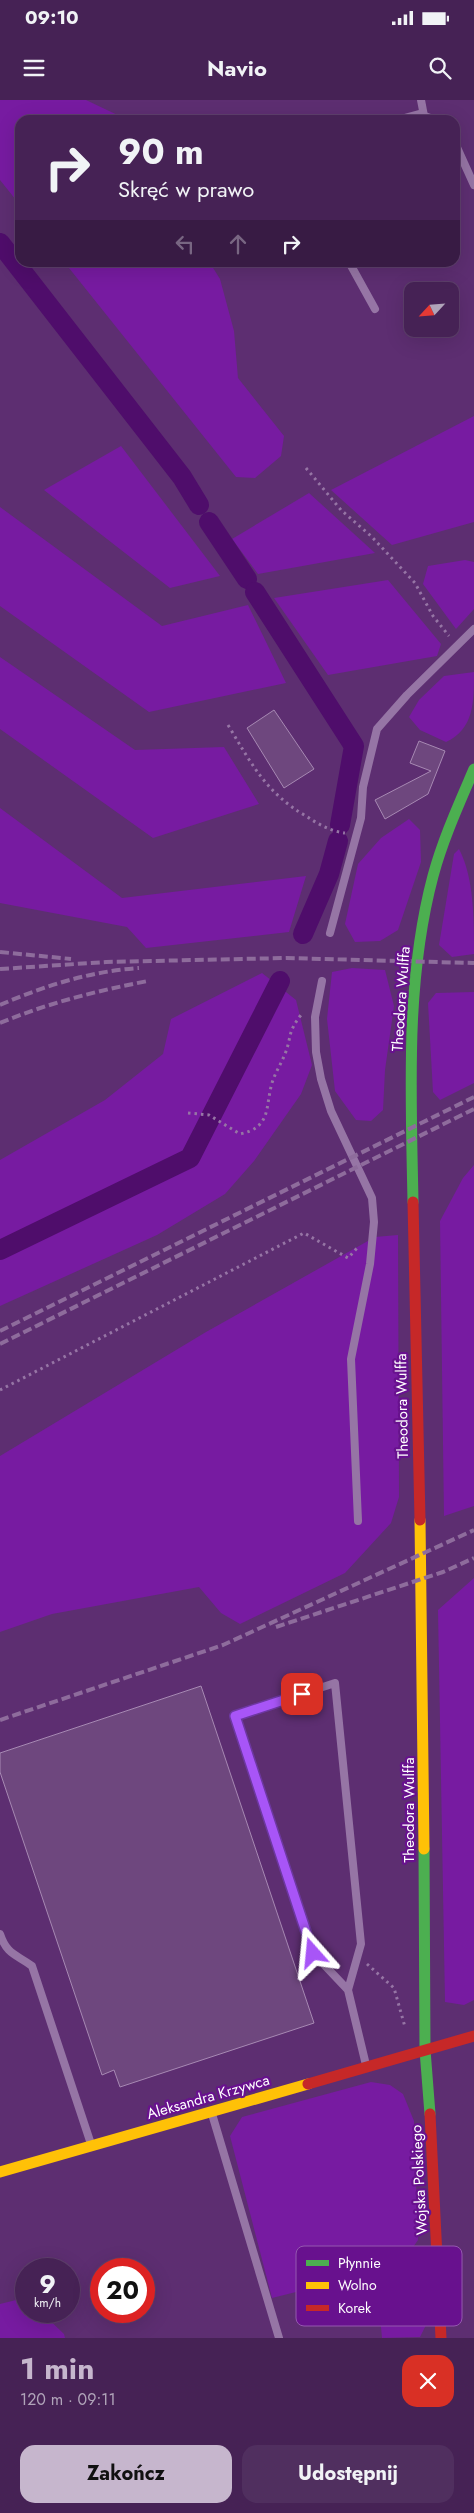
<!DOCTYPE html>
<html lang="pl">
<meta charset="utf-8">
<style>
:root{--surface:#462255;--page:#502f5f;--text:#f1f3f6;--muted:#b0a4b9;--line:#5e3f6c;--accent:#c6b6cd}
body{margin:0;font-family:Jost,sans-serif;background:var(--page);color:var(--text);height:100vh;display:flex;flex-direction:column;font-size:19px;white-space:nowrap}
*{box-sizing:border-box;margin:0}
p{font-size:16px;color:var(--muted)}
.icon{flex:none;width:28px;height:28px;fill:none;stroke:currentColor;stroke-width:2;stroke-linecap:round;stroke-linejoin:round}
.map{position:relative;height:2238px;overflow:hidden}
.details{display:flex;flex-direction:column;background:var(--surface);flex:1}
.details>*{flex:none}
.banner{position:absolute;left:15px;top:15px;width:445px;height:152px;border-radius:15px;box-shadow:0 5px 20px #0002,0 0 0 1px var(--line);background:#462255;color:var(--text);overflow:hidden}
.needle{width:32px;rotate:244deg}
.buttons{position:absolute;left:404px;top:182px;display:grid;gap:10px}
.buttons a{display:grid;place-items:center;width:55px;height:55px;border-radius:10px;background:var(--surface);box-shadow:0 5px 20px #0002,0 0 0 1px var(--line);font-size:25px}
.speed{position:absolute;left:15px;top:2158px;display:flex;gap:10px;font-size:25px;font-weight:700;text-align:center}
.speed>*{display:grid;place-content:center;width:65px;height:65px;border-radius:50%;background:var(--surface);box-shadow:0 5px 20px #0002,0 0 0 1px var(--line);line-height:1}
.speed small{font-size:12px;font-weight:400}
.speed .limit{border:8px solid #d22;background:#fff;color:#111}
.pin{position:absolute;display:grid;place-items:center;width:42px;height:42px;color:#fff;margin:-21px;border-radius:10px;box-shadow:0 2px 8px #0006}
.me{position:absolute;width:55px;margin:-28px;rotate:342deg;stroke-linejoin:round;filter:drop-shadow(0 0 4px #0008)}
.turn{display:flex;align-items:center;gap:18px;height:105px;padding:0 20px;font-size:22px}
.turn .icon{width:65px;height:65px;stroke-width:2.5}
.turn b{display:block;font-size:35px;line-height:42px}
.lanes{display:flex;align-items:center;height:48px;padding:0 20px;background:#0003;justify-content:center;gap:25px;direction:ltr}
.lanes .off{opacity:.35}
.round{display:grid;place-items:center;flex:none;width:52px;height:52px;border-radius:15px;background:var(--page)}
.summary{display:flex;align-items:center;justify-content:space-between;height:85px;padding:0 20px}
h1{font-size:30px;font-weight:700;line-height:38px;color:var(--accent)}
.button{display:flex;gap:10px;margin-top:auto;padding:10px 20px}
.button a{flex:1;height:58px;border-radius:15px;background:var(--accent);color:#111;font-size:20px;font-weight:700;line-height:58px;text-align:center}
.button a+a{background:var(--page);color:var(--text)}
.status{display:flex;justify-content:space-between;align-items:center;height:35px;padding:0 25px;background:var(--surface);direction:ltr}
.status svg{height:14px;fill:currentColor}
header{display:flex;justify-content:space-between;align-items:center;height:65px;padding:0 20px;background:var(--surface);font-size:22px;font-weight:700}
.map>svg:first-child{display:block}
.green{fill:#771ba1}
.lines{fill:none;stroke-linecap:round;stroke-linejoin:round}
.canal{stroke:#4f0d6b;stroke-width:20}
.building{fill:#6e477e;stroke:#a789b3}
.path{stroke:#9675a5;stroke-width:3;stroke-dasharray:2.5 4;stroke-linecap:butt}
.lane{stroke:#9675a5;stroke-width:8}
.fast{stroke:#4caf50;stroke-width:11}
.slow{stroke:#ffc107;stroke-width:11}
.jam{stroke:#c62828;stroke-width:11}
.rail{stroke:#8e6c9c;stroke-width:4;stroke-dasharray:9 4;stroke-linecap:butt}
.route-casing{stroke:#6d37a1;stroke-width:12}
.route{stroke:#a855f7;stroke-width:9}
.labels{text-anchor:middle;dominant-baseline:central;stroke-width:4.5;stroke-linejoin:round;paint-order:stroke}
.street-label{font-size:15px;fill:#fff;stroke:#68118e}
.key{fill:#68118e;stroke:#9558b0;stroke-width:1}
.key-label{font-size:14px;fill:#fff}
</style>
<div class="status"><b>09:10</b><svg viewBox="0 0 49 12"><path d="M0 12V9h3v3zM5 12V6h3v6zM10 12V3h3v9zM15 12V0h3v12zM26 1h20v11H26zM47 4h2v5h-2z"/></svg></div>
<header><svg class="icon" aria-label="menu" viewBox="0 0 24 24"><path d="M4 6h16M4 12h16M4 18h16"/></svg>Navio<svg class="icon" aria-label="search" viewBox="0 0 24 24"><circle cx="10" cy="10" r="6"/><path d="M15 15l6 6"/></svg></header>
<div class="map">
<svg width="474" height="2238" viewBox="0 0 474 2238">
<rect width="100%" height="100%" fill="#5d2e71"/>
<g class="green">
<polygon points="0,0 86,0 128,20 20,20 20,105 0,80"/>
<polygon points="65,163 210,163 220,179 234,231 238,278 284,336 281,356 255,378 236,377"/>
<polygon points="474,316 474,422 392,445 331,390"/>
<polygon points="121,346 220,476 170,488 44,390"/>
<polygon points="309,393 375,453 258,474 232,439"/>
<polygon points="0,407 162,526 248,505 286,583 149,612 0,506"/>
<polygon points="465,460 474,462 474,509 456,529 423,484 428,466"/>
<polygon points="388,480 441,544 437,556 328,575 274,498"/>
<polygon points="0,557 135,650 224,647 259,704 153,738 0,629"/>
<path d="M474 572C474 602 474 629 446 642L420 630 409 617 419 600 444 576Z"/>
<polygon points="0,708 122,798 306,776 289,832 146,848 127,827 0,803"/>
<polygon points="409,719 420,730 421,762 398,830 380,841 355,842 345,824 358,764 381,738"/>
<path d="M459 749C474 777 474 820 474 854L452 857 439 845 454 754Z"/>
<polygon points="352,868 385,870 394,906 385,970 383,1010 371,1021 356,1020 335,991 327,919 332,872"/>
<polygon points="262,873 296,900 312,965 301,994 254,1061 225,1094 157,1135 0,1206 0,1060 105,1000 163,954 171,919"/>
<polygon points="474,892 474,983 440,1000 433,992 428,903 436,893"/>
<polygon points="474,1065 474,1406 444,1416 440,1121 463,1078"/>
<polygon points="398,1135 399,1397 391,1423 345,1473 240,1524 221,1513 199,1487 52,1514 0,1532 0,1356 206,1232 375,1137"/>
<polygon points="474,1478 474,1900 464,1905 445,1902 438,1510"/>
<polygon points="371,1982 390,1985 403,1994 414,2021 418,2140 400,2166 403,2187 421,2186 426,2225 420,2237 382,2238 376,2172 272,2198 230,2036 242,2017"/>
<polygon points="16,2200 26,2204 26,2211 40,2211 64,2234 65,2238 0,2238 0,2204"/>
</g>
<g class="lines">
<g class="canal">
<polyline points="0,143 182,377 199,405"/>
<polyline points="209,422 247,479"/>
<polyline points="255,492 354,646 340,725"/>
<polyline points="303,834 329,774 338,741"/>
<polyline points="0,1150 190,1058 280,881"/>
</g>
</g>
<g class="building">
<polygon points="274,610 314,669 284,688 247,628"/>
<polygon points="419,641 445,651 428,694 385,719 375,700 431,671 410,663"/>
<polygon points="201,1586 314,1923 120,1987 114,1970 102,1975 0,1672 0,1653"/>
</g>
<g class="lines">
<g class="path">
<polyline points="306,368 341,410 371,436 415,483 433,516 449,536"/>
<path d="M228 625C251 663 266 693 306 716 318 724 330 731 345 733"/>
<path d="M188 1013 209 1015 240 1034C272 1027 265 1007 272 983 275 973 281 964 285 954 292 936 287 933 301 915"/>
<polyline points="0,1290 304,1133 348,1158 359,1146"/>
<polyline points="367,1864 394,1888 405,1927"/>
</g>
<g class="lane">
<polyline points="421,0 424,16"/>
<polyline points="397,20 419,14 436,20"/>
<polyline points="455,43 474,85"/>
<polyline points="349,162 375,209"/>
<polyline points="330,833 361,718 363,687 377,629 407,595 474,529"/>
<polyline points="322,881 315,917 316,952 321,979 331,1011 372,1098 374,1122 370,1164 351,1259 358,1421"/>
<path d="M0 1834C7 1855 16 1854 32 1866L91 2044"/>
<polyline points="348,1890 361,1844 335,1583 235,1616 313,1853 348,1890 366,1965"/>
<polyline points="212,2014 279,2238"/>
</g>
<g class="fast">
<path d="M413 1102C411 994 405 881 433 776 443 739 459 704 474 669"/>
<polyline points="424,1749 425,1950 430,2014"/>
</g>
<g class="slow">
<polyline points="420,1420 424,1749"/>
<polyline points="0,2072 308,1984"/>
</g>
<g class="jam">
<polyline points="413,1102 420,1420"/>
<polyline points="308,1984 474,1936"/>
<polyline points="430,2014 441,2238"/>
</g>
<g class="rail">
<polyline points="0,852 71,859"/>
<polyline points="0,869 106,862 286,858 474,863"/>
<path d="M0 905C44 886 91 871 139 868"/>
<path d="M0 923C48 903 96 891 148 881"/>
<polyline points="0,1231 474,997"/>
<polyline points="0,1244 474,1009"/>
<polyline points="276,1527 443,1472 474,1458"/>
<polyline points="0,1620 223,1545 474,1430"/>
</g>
</g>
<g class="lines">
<g class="route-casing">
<polyline id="route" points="302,1594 235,1616 313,1853"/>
</g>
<use href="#route" class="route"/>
</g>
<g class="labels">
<g class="street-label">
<text transform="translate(401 899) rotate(-86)">Theodora Wulffa</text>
<text transform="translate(402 1306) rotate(-91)">Theodora Wulffa</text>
<text transform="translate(409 1710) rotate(-90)">Theodora Wulffa</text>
<text transform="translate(208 1997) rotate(-16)">Aleksandra Krzywca</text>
<text transform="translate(419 2080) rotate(-93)">Wojska Polskiego</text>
</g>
</g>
<rect x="296" y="2146" width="166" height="80" rx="8" class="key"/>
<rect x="306" y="2160" width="23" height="6" fill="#4caf50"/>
<rect x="306" y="2182" width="23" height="7" fill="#ffc107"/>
<rect x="306" y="2205" width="23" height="6" fill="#c62828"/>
<g class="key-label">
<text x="338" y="2168">Płynnie</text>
<text x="338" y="2190">Wolno</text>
<text x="338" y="2213">Korek</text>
</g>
</svg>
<div class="buttons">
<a><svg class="needle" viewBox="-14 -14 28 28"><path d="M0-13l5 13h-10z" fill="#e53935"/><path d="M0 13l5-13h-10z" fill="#b0a4b9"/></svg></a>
</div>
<div class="speed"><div>9<small>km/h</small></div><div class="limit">20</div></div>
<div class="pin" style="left:302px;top:1594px;background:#d93025"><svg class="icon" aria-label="arrive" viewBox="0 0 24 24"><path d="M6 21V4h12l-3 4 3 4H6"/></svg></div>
<svg class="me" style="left:313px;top:1853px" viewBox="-20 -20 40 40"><path d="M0-17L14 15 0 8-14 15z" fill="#a855f7" stroke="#fff" stroke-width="4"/></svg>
<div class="banner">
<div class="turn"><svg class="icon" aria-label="right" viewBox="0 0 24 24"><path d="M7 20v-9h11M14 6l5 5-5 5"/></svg><div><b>90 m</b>Skręć w prawo</div></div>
<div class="lanes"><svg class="icon off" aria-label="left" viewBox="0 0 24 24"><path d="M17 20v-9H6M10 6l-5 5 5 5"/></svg><svg class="icon off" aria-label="ahead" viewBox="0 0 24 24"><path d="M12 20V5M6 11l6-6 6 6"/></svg><svg class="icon" aria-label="right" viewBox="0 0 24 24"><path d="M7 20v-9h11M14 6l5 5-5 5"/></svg></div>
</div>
</div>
<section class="details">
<div class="summary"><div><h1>1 min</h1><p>120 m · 09:11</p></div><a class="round" style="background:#d93025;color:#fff"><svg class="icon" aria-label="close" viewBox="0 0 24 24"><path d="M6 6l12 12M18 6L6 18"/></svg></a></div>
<div class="button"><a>Zakończ</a><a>Udostępnij</a></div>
</section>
